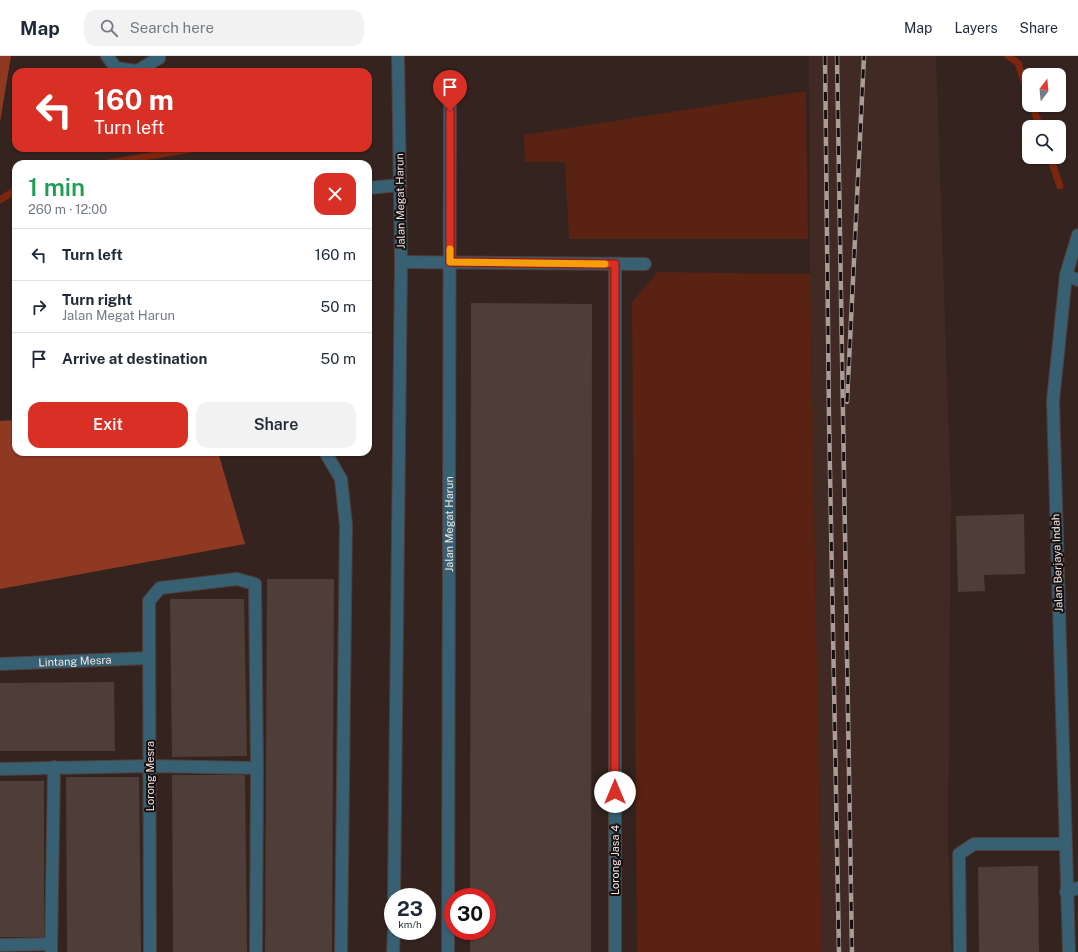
<!DOCTYPE html>
<meta charset="utf-8">
<style>
:root{--surface:#fff;--page:#f2f2f3;--text:#1f2937;--muted:#747a83;--line:#e0e1e3;--accent:#d93025}
body{margin:0;font-family:"Public Sans",sans-serif;background:var(--page);color:var(--text);height:100vh;display:flex;flex-direction:column;font-size:15px;white-space:nowrap}
*{box-sizing:border-box;margin:0}
p{font-size:13px;color:var(--muted)}
.icon{flex:none;width:22px;height:22px;fill:none;stroke:currentColor;stroke-width:2;stroke-linecap:round;stroke-linejoin:round}
.map{position:relative;flex:1;overflow:hidden}
.drawer{position:absolute;left:12px;top:104px;width:360px;height:296px;display:flex;flex-direction:column;background:var(--surface);border-radius:12px;box-shadow:0 1px 3px #0004}
.drawer>*{flex:none}
.hud{position:absolute;left:12px;top:12px;width:360px;height:84px;border-radius:12px;box-shadow:0 1px 3px #0004;background:#d93025;color:#fff;overflow:hidden}
.needle{width:26px;rotate:16deg}
.buttons{position:absolute;left:1022px;top:12px;display:grid;gap:8px}
.buttons a{display:grid;place-items:center;width:44px;height:44px;border-radius:8px;background:var(--surface);box-shadow:0 1px 3px #0004;font-size:20px}
.speed{position:absolute;left:384px;top:832px;display:flex;gap:8px;font-size:20px;font-weight:700;text-align:center}
.speed>*{display:grid;place-content:center;width:52px;height:52px;border-radius:50%;background:var(--surface);box-shadow:0 1px 3px #0004;line-height:1}
.speed small{font-size:10px;font-weight:400}
.speed .limit{border:6px solid #d22;background:#fff;color:#111}
.pin{position:absolute;display:grid;place-items:center;width:34px;height:34px;color:#fff;margin:-41px -17px;border-radius:50% 50% 50% 0;rotate:-45deg;box-shadow:0 0 4px #0007}
.pin .icon{rotate:45deg}
.me{position:absolute;width:44px;margin:-22px;rotate:0deg;stroke-linejoin:round;filter:drop-shadow(0 0 3px #0008)}
.turn{display:flex;align-items:center;gap:14px;height:84px;padding:0 16px;font-size:18px}
.turn .icon{width:52px;height:52px;stroke-width:2.5}
.turn b{display:block;font-size:28px;line-height:34px}
.round{display:grid;place-items:center;flex:none;width:42px;height:42px;border-radius:12px;background:var(--page)}
.head{display:flex;align-items:center;justify-content:space-between;height:68px;padding:0 16px}
h1{font-size:24px;font-weight:600;line-height:30px;color:#1e9e55}
.button{display:flex;gap:8px;margin-top:auto;padding:8px 16px}
.button a{flex:1;height:46px;border-radius:12px;background:var(--accent);color:#fff;font-size:16px;font-weight:600;line-height:46px;text-align:center}
.button a+a{background:var(--page);color:var(--text)}
ul{padding:0;list-style:none}
li{display:flex;align-items:center;gap:12px;height:52px;padding:0 16px;border-top:1px solid var(--line)}
li div{flex:1}
li b{display:block;font-size:15px}
li em{font-style:normal}
header{display:flex;align-items:center;gap:24px;box-sizing:border-box;height:56px;padding:0 20px;background:var(--surface);border-bottom:1px solid var(--line)}
header strong{font-size:19px}
nav{display:flex;gap:22px;margin-inline-start:auto;font-size:14px}
.search{width:280px;height:36px;background:var(--page);display:flex;align-items:center;gap:10px;box-sizing:border-box;padding:0 14px;border-radius:12px;color:var(--muted);font-size:15px}
.map>svg:first-child{display:block}
.built{fill:#412a23}
.green{fill:#5a2213}
.forest{fill:#8f3922}
.lines{fill:none;stroke-linecap:round;stroke-linejoin:round}
.stream{stroke:#7b260e;stroke-width:7}
.building{fill:#4f3d38}
.minor-casing{stroke:#4f3e3b;stroke-width:14}
.minor{stroke:#376073;stroke-width:12}
.rail-casing{stroke:#aa9c99;stroke-width:4.5}
.rail{stroke:#160f0d;stroke-width:3;stroke-dasharray:9;stroke-linecap:butt}
.route-casing{stroke:#8d1f18;stroke-width:10}
.route{stroke:#d93025;stroke-width:7}
.slow{stroke:#f59e0b;stroke-width:7}
.labels{text-anchor:middle;dominant-baseline:central;stroke-width:4;stroke-linejoin:round;paint-order:stroke}
.street-label{font-size:11px;fill:#f3e7e4;stroke:#160f0d}
</style>
<header>
<strong>Map</strong>
<div class="search"><svg class="icon" aria-label="search" viewBox="0 0 24 24"><circle cx="10" cy="10" r="6"/><path d="M15 15l6 6"/></svg>Search here</div>
<nav><a>Map</a><a>Layers</a><a>Share</a></nav>
</header>
<div class="map">
<svg width="1078" height="896" viewBox="0 0 1078 896">
<rect width="100%" height="100%" fill="#34231f"/>
<polygon class="built" points="809,0 936,0 951,443 948,778 951,896 822,896 810,218"/>
<g class="green">
<polygon points="806,35 808,183 569,183 565,106 525,106 524,79"/>
<polygon points="658,216 810,218 822,896 637,896 632,246"/>
</g>
<g class="forest">
<polygon points="0,0 11,0 0,66"/>
<polygon points="16,364 16,396 218,396 245,488 0,533 0,365"/>
</g>
<g class="lines">
<g class="stream">
<polyline points="1008,0 1018,7 1029,40"/>
<polyline points="1032,49 1040,71"/>
<polyline points="1050,101 1060,130"/>
<polyline points="103,108 197,92"/>
<polyline points="0,144 16,134"/>
</g>
</g>
<g class="building">
<polygon points="471,247 592,248 591,896 470,896 470,875 487,875 487,841 470,841"/>
<polygon points="1024,458 1025,518 984,519 985,535 958,536 956,460"/>
<polygon points="267,523 334,523 332,896 265,896"/>
<polygon points="170,543 244,543 247,700 172,701"/>
<polygon points="114,626 115,695 0,695 0,627"/>
<polygon points="172,719 245,719 247,896 173,896"/>
<polygon points="66,721 139,721 141,896 67,896"/>
<rect x="0" y="725" width="44" height="156"/>
<polygon points="1038,810 1039,896 979,896 978,811"/>
</g>
<g class="lines">
<g class="minor-casing">
<g id="minor">
<polyline points="107,0 116,12 137,15 159,2 159,0"/>
<polyline points="368,132 400,129"/>
<polyline points="401,206 645,208"/>
<polyline points="615,208 615,896"/>
<polyline points="1066,219 1078,224"/>
<polyline points="325,396 341,423 346,469 341,896"/>
<path id="s1" d="M0 608 149 602"/>
<polyline points="0,713 150,710 257,712"/>
<polyline points="1066,836 1078,832"/>
<polyline points="394,841 401,206 398,0"/>
<polyline points="0,889 51,888"/>
<polyline points="51,896 54,711"/>
<polyline points="150,896 149,545 160,532 237,523 255,528 257,712 256,896"/>
<polyline points="393,896 394,875"/>
<path id="s2" d="M448 896 450 39"/>
<polyline points="960,896 959,798 974,788 1065,788"/>
<polyline points="1069,896 1053,345 1066,219 1078,179"/>
</g>
</g>
<use href="#minor" class="minor"/>
<g class="rail-casing">
<g id="rail">
<polyline points="825,0 829,362 839,896"/>
<polyline points="837,0 852,896"/>
<polyline points="847,346 864,0"/>
</g>
</g>
<use href="#rail" class="rail"/>
</g>
<g class="lines">
<g class="route-casing">
<polyline id="route" points="450,55 450,206 615,208 615,736"/>
</g>
<use href="#route" class="route"/>
<polyline class="slow" points="450,193 450,206 605,208"/>
</g>
<g class="labels">
<g class="street-label">
<text transform="translate(400 145) rotate(-91)">Jalan Megat Harun</text>
<text stroke="none"><textPath href="#s2" startOffset="428">Jalan Megat Harun</textPath></text>
<text transform="translate(1057 507) rotate(-92)">Jalan Berjaya Indah</text>
<text stroke="none"><textPath href="#s1" startOffset="75">Lintang Mesra</textPath></text>
<text transform="translate(150 720) rotate(-90)">Lorong Mesra</text>
<text transform="translate(615 804) rotate(-90)">Lorong Jasa 4</text>
</g>
</g>
</svg>
<div class="buttons">
<a><svg class="needle" viewBox="-14 -14 28 28"><path d="M0-13l5 13h-10z" fill="#e53935"/><path d="M0 13l5-13h-10z" fill="#747a83"/></svg></a>
<a><svg class="icon" aria-label="search" viewBox="0 0 24 24"><circle cx="10" cy="10" r="6"/><path d="M15 15l6 6"/></svg></a>
</div>
<div class="speed"><div>23<small>km/h</small></div><div class="limit">30</div></div>
<div class="pin" style="left:450px;top:55px;background:#d93025"><svg class="icon" aria-label="arrive" viewBox="0 0 24 24"><path d="M6 21V4h12l-3 4 3 4H6"/></svg></div>
<svg class="me" style="left:615px;top:736px" viewBox="-20 -20 40 40"><circle r="19" fill="#fff"/><path d="M0-13L10 11 0 6-10 11z" fill="#d93025"/></svg>
<div class="hud">
<div class="turn"><svg class="icon" aria-label="left" viewBox="0 0 24 24"><path d="M17 20v-9H6M10 6l-5 5 5 5"/></svg><div><b>160 m</b>Turn left</div></div>
</div>
<section class="drawer">
<div class="head"><div><h1>1 min</h1><p>260 m · 12:00</p></div><a class="round" style="background:#d93025;color:#fff"><svg class="icon" aria-label="close" viewBox="0 0 24 24"><path d="M6 6l12 12M18 6L6 18"/></svg></a></div>
<ul>
<li><svg class="icon" aria-label="left" viewBox="0 0 24 24"><path d="M17 20v-9H6M10 6l-5 5 5 5"/></svg><div><b>Turn left</b></div><em>160 m</em></li>
<li><svg class="icon" aria-label="right" viewBox="0 0 24 24"><path d="M7 20v-9h11M14 6l5 5-5 5"/></svg><div><b>Turn right</b><p>Jalan Megat Harun</p></div><em>50 m</em></li>
<li><svg class="icon" aria-label="arrive" viewBox="0 0 24 24"><path d="M6 21V4h12l-3 4 3 4H6"/></svg><div><b>Arrive at destination</b></div><em>50 m</em></li>
</ul>
<div class="button"><a>Exit</a><a>Share</a></div>
</section>
</div>
